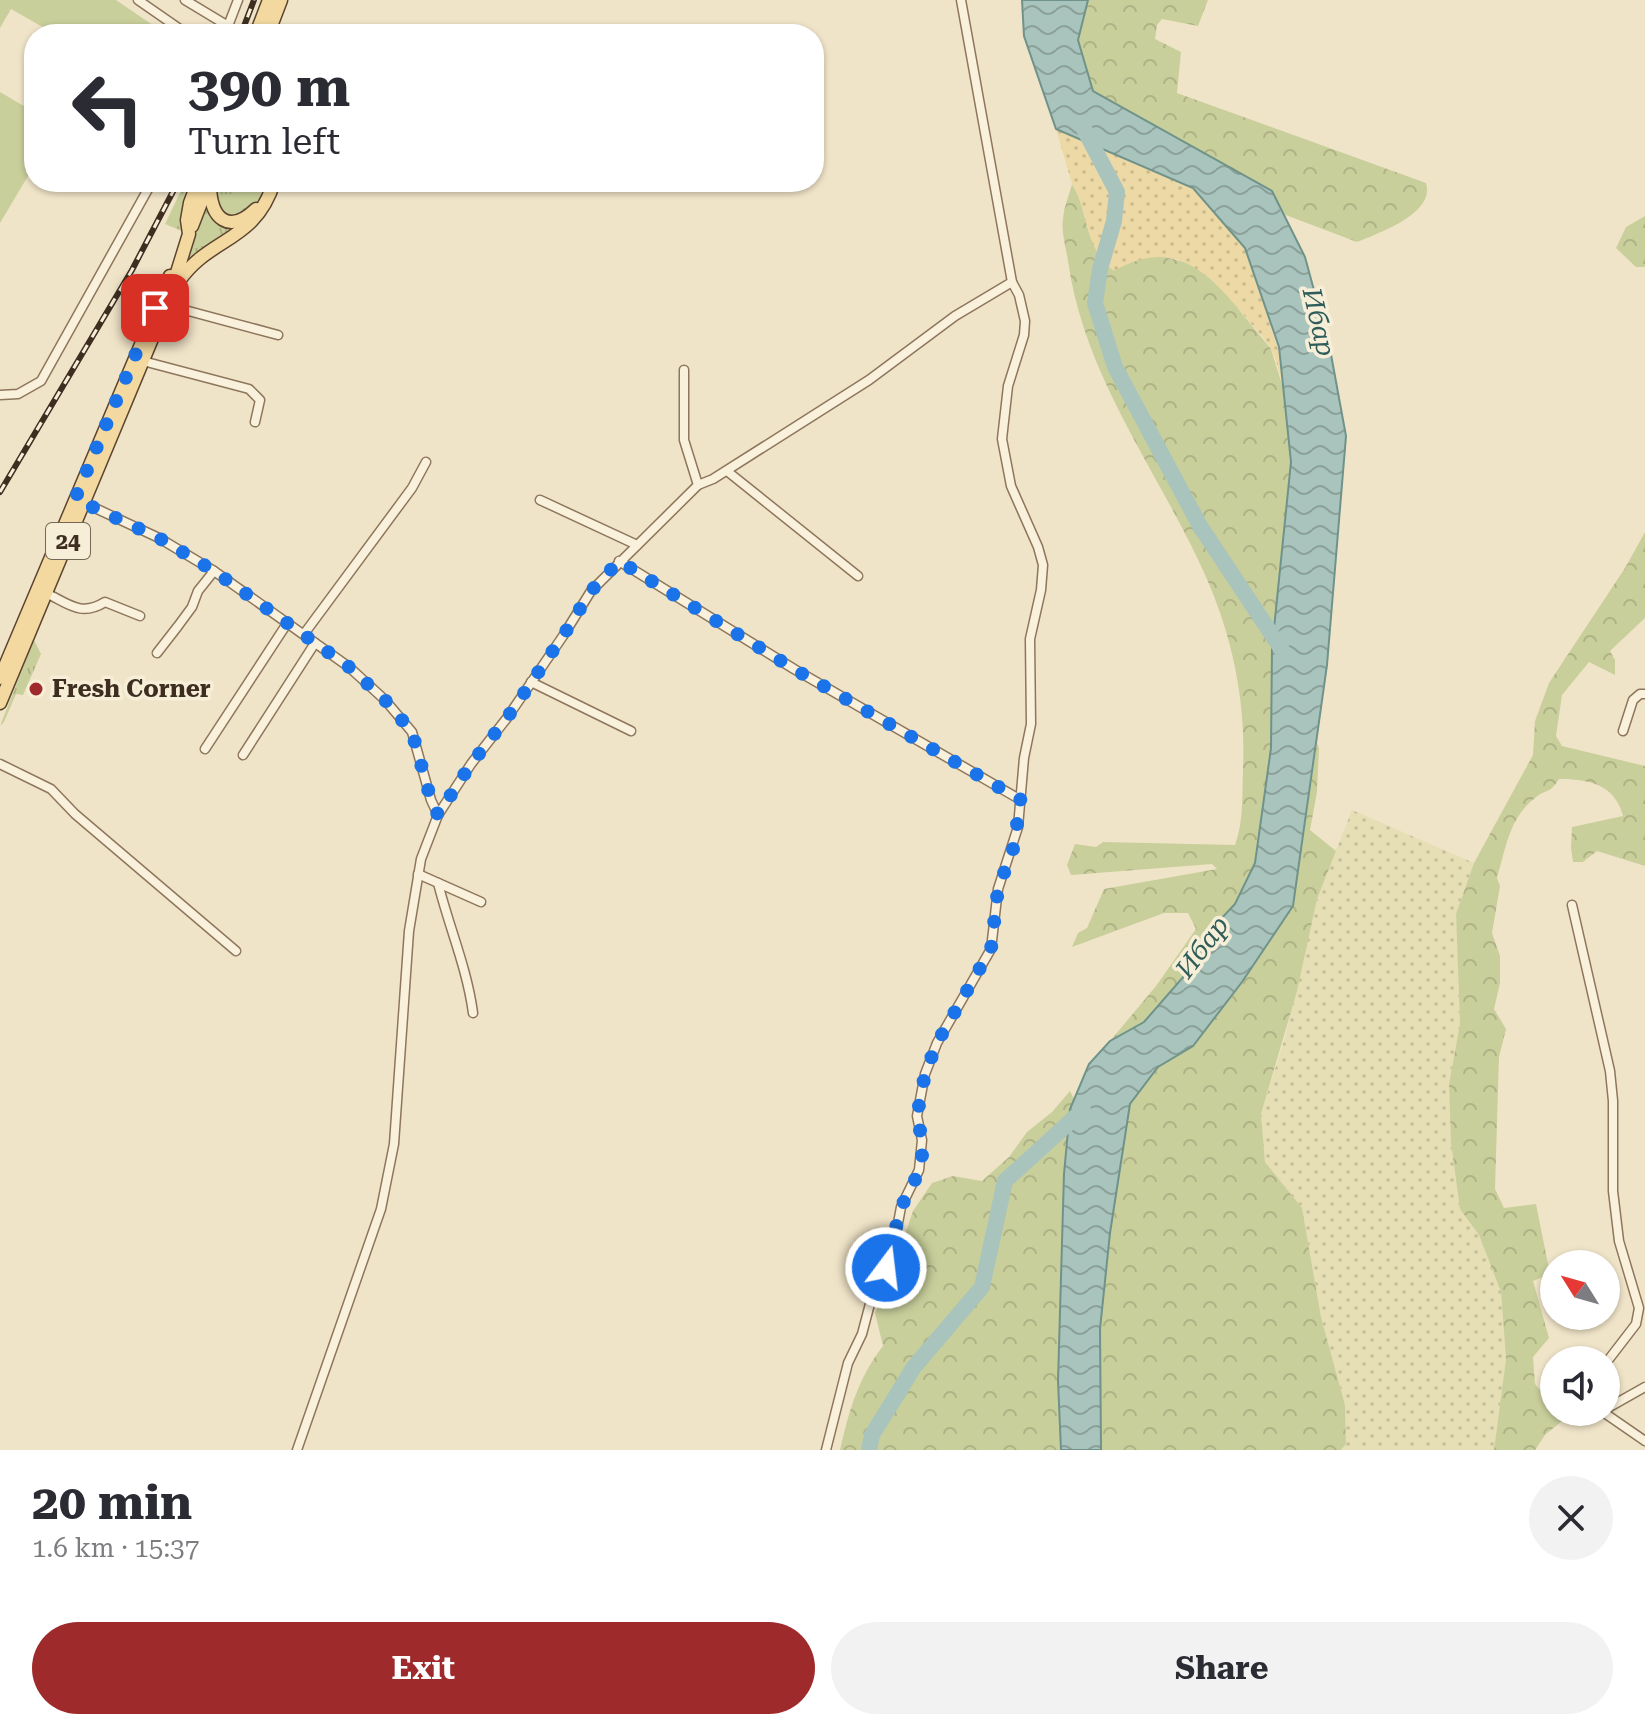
<!DOCTYPE html>
<meta charset="utf-8">
<style>
:root{--surface:#fff;--page:#f2f2f3;--text:#2b2b33;--muted:#7c7c81;--accent:#9e2a2b}
body{margin:0;font-family:"Roboto Serif",serif;background:var(--page);color:var(--text);height:100vh;display:flex;flex-direction:column;font-size:30px;white-space:nowrap}
*{box-sizing:border-box;margin:0}
p{font-size:26px;color:var(--muted)}
.icon{flex:none;width:44px;height:44px;fill:none;stroke:currentColor;stroke-width:2;stroke-linecap:round;stroke-linejoin:round}
.map{position:relative;height:1450px;overflow:hidden}
.drawer{display:flex;flex-direction:column;background:var(--surface);flex:1}
.drawer>*{flex:none}
.top-card{position:absolute;left:24px;top:24px;width:800px;height:168px;border-radius:32px;box-shadow:0 2px 6px #0004;background:#fff;color:var(--text);overflow:hidden}
.needle{width:52px;rotate:307deg}
.buttons{position:absolute;left:1540px;top:1250px;display:grid;gap:16px}
.buttons a{display:grid;place-items:center;width:80px;height:80px;border-radius:50%;background:var(--surface);box-shadow:0 2px 6px #0004;font-size:40px}
.pin{position:absolute;display:grid;place-items:center;width:68px;height:68px;color:#fff;margin:-34px;border-radius:16px;box-shadow:0 4px 12px #0006}
.me{position:absolute;width:88px;margin:-44px;rotate:15deg;stroke-linejoin:round;filter:drop-shadow(0 0 6px #0008)}
.turn{display:flex;align-items:center;gap:28px;height:168px;padding:0 32px;font-size:36px}
.turn .icon{width:104px;height:104px;stroke-width:2.5}
.turn b{display:block;font-size:56px;line-height:68px}
.round{display:grid;place-items:center;flex:none;width:84px;height:84px;border-radius:42px;background:var(--page)}
.overview{display:flex;align-items:center;justify-content:space-between;height:136px;padding:0 32px}
h1{font-size:48px;font-weight:700;line-height:60px}
.action{display:flex;gap:16px;margin-top:auto;padding:16px 32px}
.action a{flex:1;height:92px;border-radius:48px;background:var(--accent);color:#fff;font-size:32px;font-weight:700;line-height:92px;text-align:center}
.action a+a{background:var(--page);color:var(--text)}
.map>svg:first-child{display:block}
.farmland{fill:url(#farmland-dots)}
.grass{fill:url(#grass-tufts)}
.forest{fill:url(#forest-crowns)}
.sand{fill:url(#sand-dots)}
.park{fill:#c9cf9b}
.water{fill:url(#water-waves);stroke:#6f938a;stroke-width:2}
.lines{fill:none;stroke-linecap:round;stroke-linejoin:round}
.river{stroke:#a9c4bc;stroke-width:16}
.minor-casing{stroke:#8d765c;stroke-width:11}
.primary-casing{stroke:#5b4430;stroke-width:15}
.minor{stroke:#faf1dc;stroke-width:8}
.primary{stroke:#f3d9a0;stroke-width:12}
.rail-casing{stroke:#3d2e20;stroke-width:6}
.rail{stroke:#f7eed8;stroke-width:3;stroke-dasharray:9;stroke-linecap:butt}
.route{stroke:#1a73e8;stroke-width:14;stroke-dasharray:0 25.2}
.poi-dot{fill:#9e2a2b;stroke:#f7eed8;stroke-width:3}
.labels{text-anchor:middle;dominant-baseline:central;stroke-width:7;stroke-linejoin:round;paint-order:stroke}
.shield{fill:#f7eed8;stroke:#756857;stroke-width:2}
.shield-label{font-size:22px;font-weight:bold;fill:#3d2e20}
.poi-label{font-size:24px;font-weight:bold;fill:#3d2e20;stroke:#f7eed8;text-anchor:start}
.water-label{font-size:26px;font-style:italic;fill:#2f5d5a;stroke:#f7eed8}
</style>
<div class="map">
<svg width="1645" height="1450" viewBox="0 0 1645 1450">
<defs>
<pattern id="farmland-dots" width="8" height="8" patternUnits="userSpaceOnUse" patternTransform="scale(2)"><rect width="8" height="8" fill="#e6deb5"/><path d="M2 2h.1M6 6h.1" fill="none" stroke="#c6bf9b" stroke-width="1.8" stroke-linecap="round"/></pattern>
<pattern id="grass-tufts" width="24" height="20" patternUnits="userSpaceOnUse" patternTransform="scale(2)"><rect width="24" height="20" fill="#c9cf9b"/><path d="M3 7l-1-3M5 7V3M7 7l1-3M15 17l-1-3M17 17v-4M19 17l1-3" fill="none" stroke="#aeb285"/></pattern>
<pattern id="forest-crowns" width="20" height="18" patternUnits="userSpaceOnUse" patternTransform="scale(2)"><rect width="20" height="18" fill="#c9cf9b"/><path d="M2 6a3 3 0 1 1 6 0M12 15a3 3 0 1 1 6 0" fill="none" stroke="#aeb285"/></pattern>
<pattern id="sand-dots" width="8" height="8" patternUnits="userSpaceOnUse" patternTransform="scale(2)"><rect width="8" height="8" fill="#ecd9a5"/><path d="M2 2h.1M6 6h.1" fill="none" stroke="#cbbb8e" stroke-width="1.8" stroke-linecap="round"/></pattern>
<pattern id="water-waves" width="16" height="10" patternUnits="userSpaceOnUse" patternTransform="scale(2)"><rect width="16" height="10" fill="#a9c4bc"/><path d="M0 5q4-4 8 0t8 0" fill="none" stroke="#8ba098"/></pattern>
</defs>
<rect width="100%" height="100%" fill="#f0e4c8"/>
<polygon class="farmland" points="1352,810 1474,863 1456,914 1460,1024 1449,1084 1451,1143 1460,1209 1479,1235 1501,1292 1506,1359 1494,1450 1342,1450 1346,1444 1345,1405 1321,1317 1302,1208 1265,1162 1261,1114 1285,1037 1317,899"/>
<g class="grass">
<polygon points="185,182 271,182 270,195 180,280 189,234 165,224"/>
<polygon points="34,640 41,654 23,695 16,694 4,722 0,726"/>
</g>
<g class="forest">
<path d="M1088 0H1208L1198 26 1162 19 1157 25 1155 39 1181 52 1177 93 1426 183C1436 213 1379 233 1357 242L1283 214 1272 191 1093 91 1078 40Z"/>
<path d="M1072 184C1084 202 1084 225 1094 244L1135 258 1157 255 1188 263 1214 279 1271 349 1284 391 1291 462 1272 648 1271 748 1255 863 1235 904 1203 938 1185 975 1144 1022 1110 1041 1156 986 1196 929 1188 913H1164L1072 947 1078 933 1087 928 1104 889 1217 869 1212 864 1071 875 1067 865 1075 844 1096 847 1103 842 1235 845C1244 821 1242 792 1243 767 1246 697 1231 630 1201 566 1154 465 1084 375 1068 261 1066 248 1061 232 1063 219 1064 207 1069 195 1072 184Z"/>
<polygon points="1645,216 1645,267 1636,267 1616,248 1626,227"/>
<path d="M1645 532V618L1610 651 1615 660V675L1589 662 1562 695 1556 736 1562 746 1645 766V866L1597 851 1583 862H1573L1571 848 1572 827 1623 816C1615 784 1588 779 1559 779 1549 795 1547 788 1535 798 1509 818 1506 848 1497 878L1500 886 1492 933 1500 956V983L1494 1009 1506 1029 1499 1057 1495 1189 1504 1208 1536 1204 1550 1274 1533 1281 1549 1338 1533 1357 1535 1384 1554 1407V1412H1573L1545 1435 1535 1450H1494L1506 1359 1501 1292 1479 1235 1460 1209 1451 1143 1449 1084 1460 1024 1456 914 1474 863 1533 755 1535 721 1549 683 1625 568Z"/>
<polygon points="1317,743 1319,748 1317,792 1310,830 1336,851 1317,899 1297,991 1261,1114 1265,1162 1302,1208 1321,1317 1345,1405 1346,1444 1341,1450 1101,1450 1100,1329 1110,1233 1130,1104 1158,1066 1193,1046 1293,906"/>
<path d="M1070 1091 1074 1099 1070 1109 1064 1450H840C849 1411 858 1378 883 1346L875 1313 891 1276 913 1211 932 1183 953 1176 982 1181 1009 1157 1027 1132 1052 1112Z"/>
</g>
<path class="sand" d="M1056 129 1193 188 1245 248 1279 352 1284 391C1280 378 1278 361 1271 349 1265 337 1252 326 1244 315 1206 270 1173 237 1114 271 1083 248 1090 212 1072 184Z"/>
<g class="park">
<polygon points="0,0 116,0 166,34 55,34 11,9 0,28"/>
<polygon points="0,92 34,112 34,166 0,223"/>
</g>
<polygon class="water" points="1022,0 1088,0 1078,40 1093,91 1272,191 1305,257 1330,349 1346,436 1327,665 1293,906 1242,982 1193,1046 1158,1067 1130,1104 1110,1233 1100,1329 1101,1450 1061,1450 1058,1381 1064,1174 1070,1109 1089,1064 1110,1041 1144,1022 1185,975 1203,938 1235,904 1255,863 1271,748 1272,648 1291,462 1279,347 1245,248 1193,188 1056,129 1024,36"/>
<g class="lines">
<g class="river">
<polyline points="1084,129 1117,192 1114,221 1100,269 1095,303 1115,367 1200,526 1284,653"/>
<polyline points="869,1450 872,1435 914,1367 982,1287 1005,1181 1083,1110"/>
</g>
<g class="minor-casing">
<g id="minor">
<polyline points="138,0 187,34"/>
<polyline points="185,0 228,26 238,0"/>
<polyline points="160,308 181,309 278,335"/>
<polyline points="139,360 249,389 260,400 255,422"/>
<polyline points="684,370 684,440 698,485"/>
<polyline points="0,395 18,394 41,381 152,182"/>
<polyline points="727,471 858,576"/>
<polyline points="540,500 637,545"/>
<polyline points="80,501 159,538 214,571 349,667 385,700 412,732 431,800 438,815 471,764 507,718 563,636 591,591 698,485 713,479 869,380 955,316 1012,282"/>
<polyline points="619,561 794,669 1021,800"/>
<path d="M46 593C69 604 81 617 105 602L140 616"/>
<polyline points="304,634 412,488 426,462"/>
<polyline points="157,653 178,626 192,607 198,591 214,571"/>
<polyline points="531,682 631,731"/>
<polyline points="1623,731 1633,700 1640,694 1645,694"/>
<polyline points="205,749 288,622"/>
<polyline points="243,755 315,643"/>
<polyline points="0,764 51,789 75,814 236,951"/>
<polyline points="418,874 481,902"/>
<path d="M438 883C449 927 467 968 473 1013"/>
<polyline points="1572,905 1610,1071 1613,1101 1613,1191 1619,1241 1639,1308 1636,1324 1606,1363"/>
<polyline points="1606,1409 1645,1387"/>
<polyline points="1603,1412 1645,1441"/>
<polyline points="297,1450 381,1209 394,1144 409,931 421,859 438,815"/>
<polyline points="826,1450 848,1363 862,1334 871,1300 886,1268 895,1239 901,1207 919,1170 922,1140 917,1116 925,1074 937,1043 991,949 998,889 1018,827 1024,758 1031,724 1030,639 1041,590 1043,565 1038,547 1011,486 1002,439 1008,386 1024,335 1025,321 1019,295 1012,282 961,0"/>
</g>
</g>
<g class="primary-casing">
<g id="primary">
<polyline points="256,34 269,0"/>
<polyline points="268,34 281,0"/>
<path d="M210 185C210 219 229 235 256 209"/>
<polyline points="192,226 209,182"/>
<path d="M179 281C210 236 255 243 274 182"/>
<polyline points="0,678 170,276"/>
<polyline points="0,703 169,298 189,234 187,220 190,203 198,182"/>
</g>
</g>
<use href="#minor" class="minor"/>
<use href="#primary" class="primary"/>
<g class="rail-casing">
<g id="rail">
<polyline points="241,34 254,0"/>
<polyline points="0,492 132,270 178,182"/>
</g>
</g>
<use href="#rail" class="rail"/>
</g>
<g class="lines">
<polyline class="route" points="155,308 75,499 159,538 214,571 349,667 385,700 412,732 431,800 438,815 471,764 507,718 563,636 591,591 619,561 794,669 1021,800 1013,849 998,889 991,949 937,1043 925,1074 917,1116 922,1140 922,1157 914,1183 901,1207 886,1268"/>
</g>
<circle class="poi-dot" cx="36" cy="689" r="8"/>
<g class="labels">
<rect class="shield" x="46" y="523" width="44" height="36" rx="6"/>
<g class="shield-label">
<text x="68" y="541">24</text>
</g>
<g class="poi-label">
<text x="52" y="689">Fresh Corner</text>
</g>
<g class="water-label">
<text transform="translate(1319 322) rotate(77)">Ибар</text>
<text transform="translate(1202 947) rotate(-53)">Ибар</text>
</g>
</g>
</svg>
<div class="buttons">
<a><svg class="needle" viewBox="-14 -14 28 28"><path d="M0-13l5 13h-10z" fill="#e53935"/><path d="M0 13l5-13h-10z" fill="#7c7c81"/></svg></a>
<a><svg class="icon" aria-label="sound" viewBox="0 0 24 24"><path d="M4 9h4l5-4v14l-5-4H4zM17 9q2 3 0 6"/></svg></a>
</div>
<div class="pin" style="left:155px;top:308px;background:#d93025"><svg class="icon" aria-label="arrive" viewBox="0 0 24 24"><path d="M6 21V4h12l-3 4 3 4H6"/></svg></div>
<svg class="me" style="left:886px;top:1268px" viewBox="-20 -20 40 40"><circle r="17" fill="#1a73e8" stroke="#fff" stroke-width="3"/><path d="M0-11L8 9 0 5-8 9z" fill="#fff"/></svg>
<div class="top-card">
<div class="turn"><svg class="icon" aria-label="left" viewBox="0 0 24 24"><path d="M17 20v-9H6M10 6l-5 5 5 5"/></svg><div><b>390 m</b>Turn left</div></div>
</div>
</div>
<section class="drawer">
<div class="overview"><div><h1>20 min</h1><p>1.6 km · 15:37</p></div><a class="round"><svg class="icon" aria-label="close" viewBox="0 0 24 24"><path d="M6 6l12 12M18 6L6 18"/></svg></a></div>
<div class="action"><a>Exit</a><a>Share</a></div>
</section>
